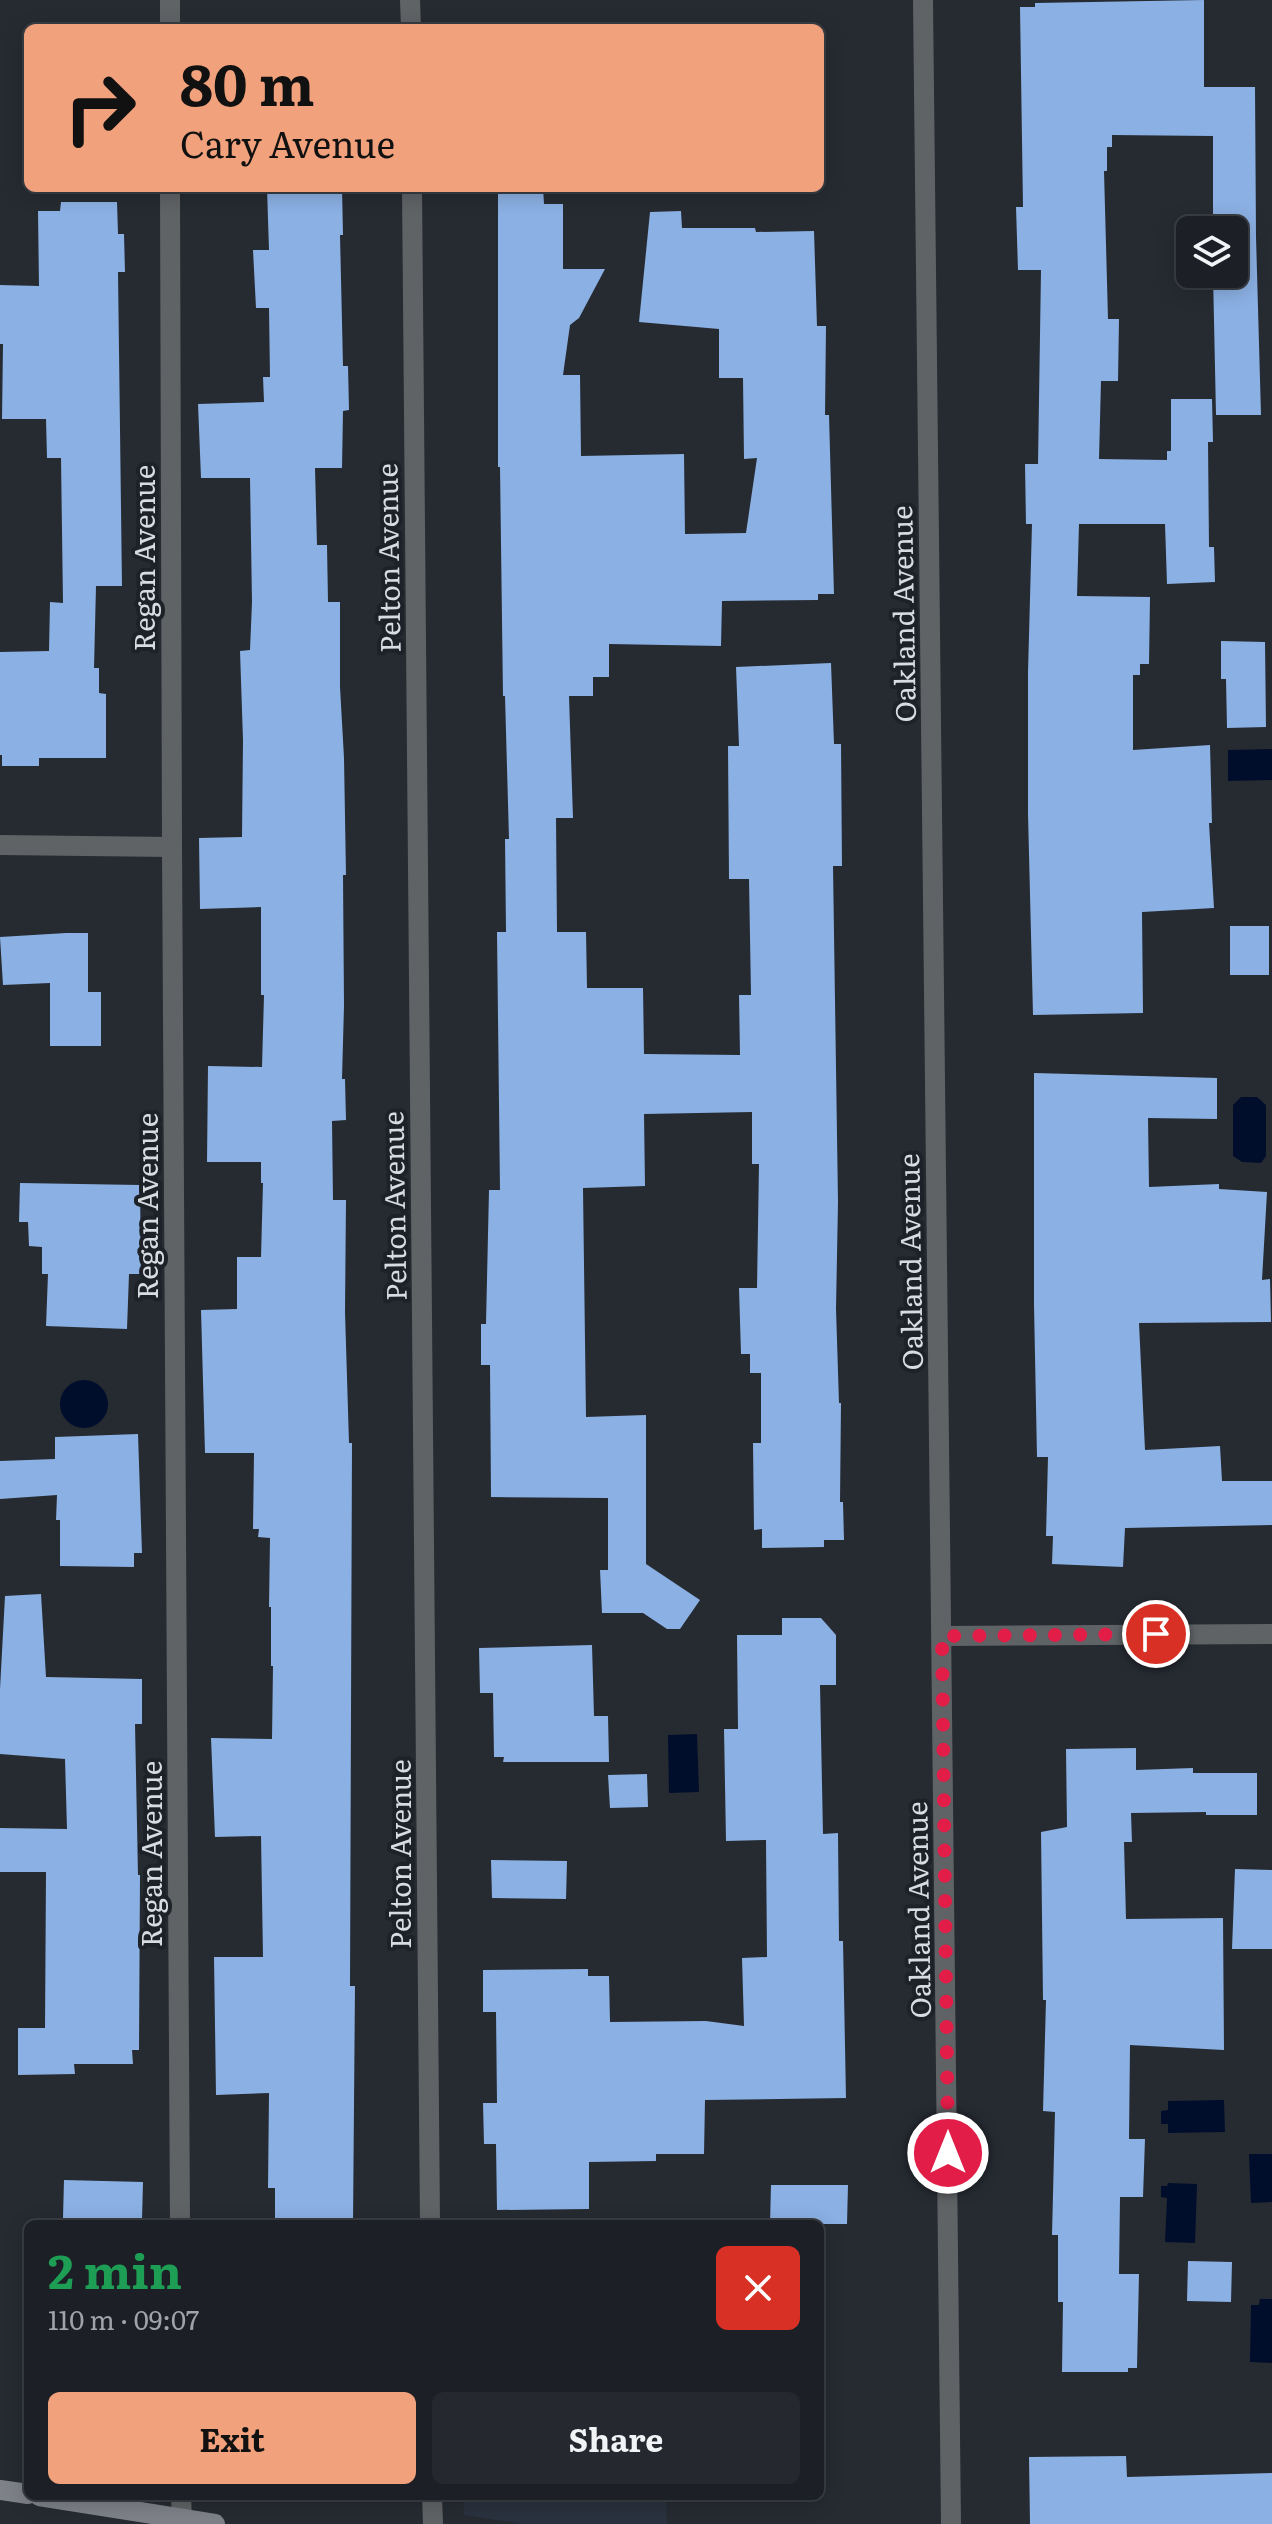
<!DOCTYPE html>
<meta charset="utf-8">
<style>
:root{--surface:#1c2026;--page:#25282e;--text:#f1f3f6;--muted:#a0a3a7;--line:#3a3e43;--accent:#f1a17b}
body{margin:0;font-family:Literata,serif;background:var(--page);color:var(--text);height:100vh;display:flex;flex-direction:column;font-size:30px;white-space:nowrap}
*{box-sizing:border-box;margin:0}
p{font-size:26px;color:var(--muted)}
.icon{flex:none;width:44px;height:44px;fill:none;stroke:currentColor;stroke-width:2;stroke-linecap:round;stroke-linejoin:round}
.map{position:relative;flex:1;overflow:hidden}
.sheet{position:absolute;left:24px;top:2220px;width:800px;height:280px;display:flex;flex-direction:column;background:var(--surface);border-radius:12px;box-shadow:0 4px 20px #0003,0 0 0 2px var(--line)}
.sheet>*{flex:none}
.banner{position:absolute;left:24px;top:24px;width:800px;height:168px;border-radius:12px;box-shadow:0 4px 20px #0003,0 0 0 2px var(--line);background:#f1a17b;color:#111;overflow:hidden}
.buttons{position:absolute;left:1176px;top:216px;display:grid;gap:16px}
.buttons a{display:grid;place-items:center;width:72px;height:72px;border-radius:12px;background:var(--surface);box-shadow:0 4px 20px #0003,0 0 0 2px var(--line);font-size:40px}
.pin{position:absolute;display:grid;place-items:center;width:68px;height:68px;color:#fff;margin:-34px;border:4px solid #fff;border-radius:50%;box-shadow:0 2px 8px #0007}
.me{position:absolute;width:88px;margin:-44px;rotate:0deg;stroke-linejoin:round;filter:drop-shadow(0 0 6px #0008)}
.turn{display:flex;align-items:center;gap:28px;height:168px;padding:0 24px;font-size:36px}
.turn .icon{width:104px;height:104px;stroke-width:2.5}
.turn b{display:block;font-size:56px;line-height:68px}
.round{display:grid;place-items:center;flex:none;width:84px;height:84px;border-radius:12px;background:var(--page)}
.head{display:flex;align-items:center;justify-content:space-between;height:136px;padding:0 24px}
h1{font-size:48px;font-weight:700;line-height:60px;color:#1e9e55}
.cta{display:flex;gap:16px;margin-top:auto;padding:16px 24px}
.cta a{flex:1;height:92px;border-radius:12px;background:var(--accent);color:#111;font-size:32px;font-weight:700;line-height:92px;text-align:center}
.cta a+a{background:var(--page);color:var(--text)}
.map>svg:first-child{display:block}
.built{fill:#2a323f}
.water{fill:#000e2c}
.building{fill:#8bb0e3}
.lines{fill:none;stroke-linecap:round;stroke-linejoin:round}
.street{stroke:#606366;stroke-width:20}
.secondary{stroke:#7e8288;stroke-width:20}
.route{stroke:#e11d48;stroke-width:14;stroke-dasharray:0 25.2}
.labels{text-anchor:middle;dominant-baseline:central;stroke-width:8;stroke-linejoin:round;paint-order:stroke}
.street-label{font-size:28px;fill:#d8dbe0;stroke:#1d2228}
</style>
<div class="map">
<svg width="1272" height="2524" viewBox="0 0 1272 2524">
<rect width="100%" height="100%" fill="#262b32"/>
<polygon class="built" points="463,2496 666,2496 667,2524 524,2524 464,2515"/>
<g class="water">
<polygon points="1272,749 1272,780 1228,781 1228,750"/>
<polygon points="1241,1097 1257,1097 1266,1105 1266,1156 1261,1163 1242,1162 1233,1156 1233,1105"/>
<circle cx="84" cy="1404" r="24"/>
<polygon points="697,1734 699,1792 669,1793 668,1735"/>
<polygon points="1224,2100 1225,2132 1168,2133 1168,2124 1161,2124 1161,2111 1168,2110 1168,2101"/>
<polygon points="1249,2154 1272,2154 1272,2202 1251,2203"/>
<polygon points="1168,2183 1197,2184 1195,2243 1165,2242 1167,2198 1161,2197 1161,2186 1167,2186"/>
<polygon points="1260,2299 1272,2299 1272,2363 1250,2362 1251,2305 1259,2305"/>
</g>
<g class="building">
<polygon points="1204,0 1204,87 1255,87 1256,237 1261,415 1216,415 1213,274 1234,274 1234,230 1213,230 1213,136 1112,135 1112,147 1107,147 1107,171 1104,171 1108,319 1119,319 1118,381 1101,381 1099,459 1167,460 1167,451 1171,451 1171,399 1212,399 1213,442 1208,442 1209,547 1214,547 1215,582 1167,584 1165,524 1079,524 1077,596 1150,597 1149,664 1140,664 1140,675 1133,675 1133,750 1210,745 1212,823 1209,823 1214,908 1142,912 1143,1013 1033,1015 1028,814 1028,672 1032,524 1026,524 1025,464 1038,464 1041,270 1018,270 1016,207 1023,207 1020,7 1035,7 1035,3"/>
<polygon points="267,188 342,188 343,235 340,235 343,366 348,366 349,410 343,411 342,468 315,468 317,545 327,545 328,602 340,602 340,687 344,758 346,875 343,875 344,1006 342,1079 345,1079 346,1120 332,1121 333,1200 346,1200 345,1312 349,1443 352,1443 350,1986 355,1986 353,2224 275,2224 275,2188 268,2188 269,2093 216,2095 214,1957 263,1957 261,1836 215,1837 211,1738 272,1739 273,1666 271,1666 271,1607 269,1607 270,1538 258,1537 259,1529 253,1529 254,1453 205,1453 201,1310 237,1309 237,1257 261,1257 263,1183 261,1183 261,1162 207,1162 208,1066 262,1067 264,995 261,995 261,907 200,909 199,838 242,837 243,740 240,651 250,650 252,602 250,478 201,478 198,404 264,402 263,377 270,377 269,308 256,308 253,250 269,250"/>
<polygon points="498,188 543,188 544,204 563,204 563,269 605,269 579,318 570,325 563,375 580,375 581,456 684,454 685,534 746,533 757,458 744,459 743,378 719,378 719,329 639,322 650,212 681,211 682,228 755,228 756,232 814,231 817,326 826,326 825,415 829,415 834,594 818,594 818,600 722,601 721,646 609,644 609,677 593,677 593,696 569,696 573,818 556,818 557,932 586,932 587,988 643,988 644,1054 740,1055 739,995 751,995 749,879 729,879 728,746 739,746 736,667 831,663 834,744 841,744 842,866 833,866 838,1202 836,1309 839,1403 841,1403 840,1502 843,1502 844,1540 824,1540 824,1547 762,1548 762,1529 754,1530 753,1443 761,1443 761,1373 750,1373 750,1354 741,1354 739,1288 757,1288 759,1164 752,1164 752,1112 644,1114 645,1186 583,1188 586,1417 646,1415 646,1564 700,1600 680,1629 667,1629 643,1613 602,1613 600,1570 608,1570 608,1498 491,1497 490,1365 481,1365 481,1324 486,1324 489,1190 500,1190 497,932 506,932 505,839 509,839 505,696 503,696 500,467 498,467"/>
<polygon points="61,202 117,202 118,234 124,234 125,272 118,272 122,586 96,586 94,668 99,668 99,693 106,694 106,758 39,758 39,766 2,766 2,755 0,755 0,652 49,651 50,602 63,603 61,458 47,458 46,419 2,419 3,344 0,344 0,285 39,286 38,211 60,211"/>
<polygon points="1221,641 1265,642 1266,727 1227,728 1226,679 1221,679"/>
<rect x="1230" y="926" width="39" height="49"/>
<polygon points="66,933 88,933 88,992 101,992 101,1046 50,1046 50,983 3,985 0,937"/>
<polygon points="1034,1073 1217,1078 1217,1119 1148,1118 1149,1187 1219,1184 1219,1189 1267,1192 1262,1280 1270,1279 1271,1322 1139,1323 1145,1450 1220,1446 1222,1481 1272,1481 1272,1525 1125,1528 1123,1567 1052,1564 1053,1536 1046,1536 1048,1457 1037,1457 1034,1305"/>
<polygon points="20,1183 140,1185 141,1274 129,1274 127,1329 46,1326 48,1274 42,1274 42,1247 29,1246 28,1222 19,1222"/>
<polygon points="138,1434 142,1553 134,1553 134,1567 60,1566 60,1520 56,1520 57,1495 0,1499 0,1461 55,1459 55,1437"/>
<polygon points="41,1594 46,1677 142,1679 142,1724 135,1724 138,1875 140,1875 139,2050 132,2050 133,2064 74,2064 75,2074 18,2075 18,2028 45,2028 46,1872 0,1872 0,1828 67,1829 65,1759 0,1754 0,1689 5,1596"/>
<polygon points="782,1618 821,1618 836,1635 836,1685 820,1685 823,1834 838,1833 839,1941 843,1941 846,2098 705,2100 704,2154 656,2154 656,2161 589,2162 589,2209 497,2210 496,2144 484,2144 483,2103 497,2103 496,2012 483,2012 483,1970 588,1969 588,1976 609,1976 610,2022 706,2021 744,2026 742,1958 767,1957 766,1840 726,1841 724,1729 738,1729 737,1635 782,1635"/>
<polygon points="592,1645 594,1716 608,1716 609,1762 503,1762 504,1757 494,1757 493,1693 480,1693 479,1648"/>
<polygon points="1136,1748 1136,1770 1193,1768 1193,1773 1257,1773 1257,1815 1206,1815 1206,1812 1131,1813 1132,1842 1124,1842 1126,1919 1223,1918 1224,2050 1130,2045 1129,2139 1145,2139 1143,2197 1120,2197 1119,2274 1139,2274 1137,2368 1128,2368 1128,2372 1062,2372 1063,2302 1058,2302 1058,2235 1052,2235 1055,2112 1043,2111 1046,2000 1043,2000 1041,1832 1067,1827 1066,1749"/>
<polygon points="647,1774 648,1807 610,1808 608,1775"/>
<polygon points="491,1860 567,1861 566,1899 492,1898"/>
<polygon points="1235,1869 1272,1870 1272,1949 1232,1949"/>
<polygon points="64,2180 143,2182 142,2220 63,2218"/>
<polygon points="771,2185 848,2185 847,2224 770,2224"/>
<polygon points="1188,2261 1232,2262 1231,2302 1187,2301"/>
<polygon points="1126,2456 1127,2477 1272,2473 1272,2524 1030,2524 1029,2457"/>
</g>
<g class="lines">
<g class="street">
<polyline points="170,0 170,28"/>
<polyline points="410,0 411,28"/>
<polyline points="923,0 951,2524"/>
<polyline points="170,188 172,847 180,2224"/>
<polyline points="412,188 430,2224"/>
<polyline points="0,845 172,847"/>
<polyline points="942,1636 1272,1634"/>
<polyline points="181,2496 182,2519"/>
<polyline points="432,2496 433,2524"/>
</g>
<g class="secondary">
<polyline points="0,2490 28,2494"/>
<polyline points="39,2496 215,2524"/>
</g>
</g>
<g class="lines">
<polyline class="route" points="948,2153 942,1636 1156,1634"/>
</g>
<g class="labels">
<g class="street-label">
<text transform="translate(143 558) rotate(-90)">Regan Avenue</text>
<text transform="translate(387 558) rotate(-91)">Pelton Avenue</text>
<text transform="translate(902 614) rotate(-91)">Oakland Avenue</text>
<text transform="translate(146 1206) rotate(-90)">Regan Avenue</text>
<text transform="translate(393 1206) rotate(-91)">Pelton Avenue</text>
<text transform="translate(909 1262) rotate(-91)">Oakland Avenue</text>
<text transform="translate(150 1854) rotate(-90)">Regan Avenue</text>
<text transform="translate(399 1854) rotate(-90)">Pelton Avenue</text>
<text transform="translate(917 1910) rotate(-91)">Oakland Avenue</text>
</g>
</g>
</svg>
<div class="buttons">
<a><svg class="icon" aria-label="layers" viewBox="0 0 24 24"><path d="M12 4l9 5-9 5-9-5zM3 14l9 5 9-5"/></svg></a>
</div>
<div class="pin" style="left:1156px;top:1634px;background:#d93025"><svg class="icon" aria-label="arrive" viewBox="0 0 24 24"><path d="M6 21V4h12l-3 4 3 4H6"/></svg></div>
<svg class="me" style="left:948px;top:2153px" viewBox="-20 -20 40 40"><circle r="17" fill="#e11d48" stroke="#fff" stroke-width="3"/><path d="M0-11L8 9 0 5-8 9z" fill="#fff"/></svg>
<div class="banner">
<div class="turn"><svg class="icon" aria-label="right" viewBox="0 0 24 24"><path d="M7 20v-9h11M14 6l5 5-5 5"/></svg><div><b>80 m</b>Cary Avenue</div></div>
</div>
<section class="sheet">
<div class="head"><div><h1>2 min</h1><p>110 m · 09:07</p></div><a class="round" style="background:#d93025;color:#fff"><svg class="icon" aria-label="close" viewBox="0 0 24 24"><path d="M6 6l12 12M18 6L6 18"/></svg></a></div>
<div class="cta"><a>Exit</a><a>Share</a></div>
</section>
</div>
